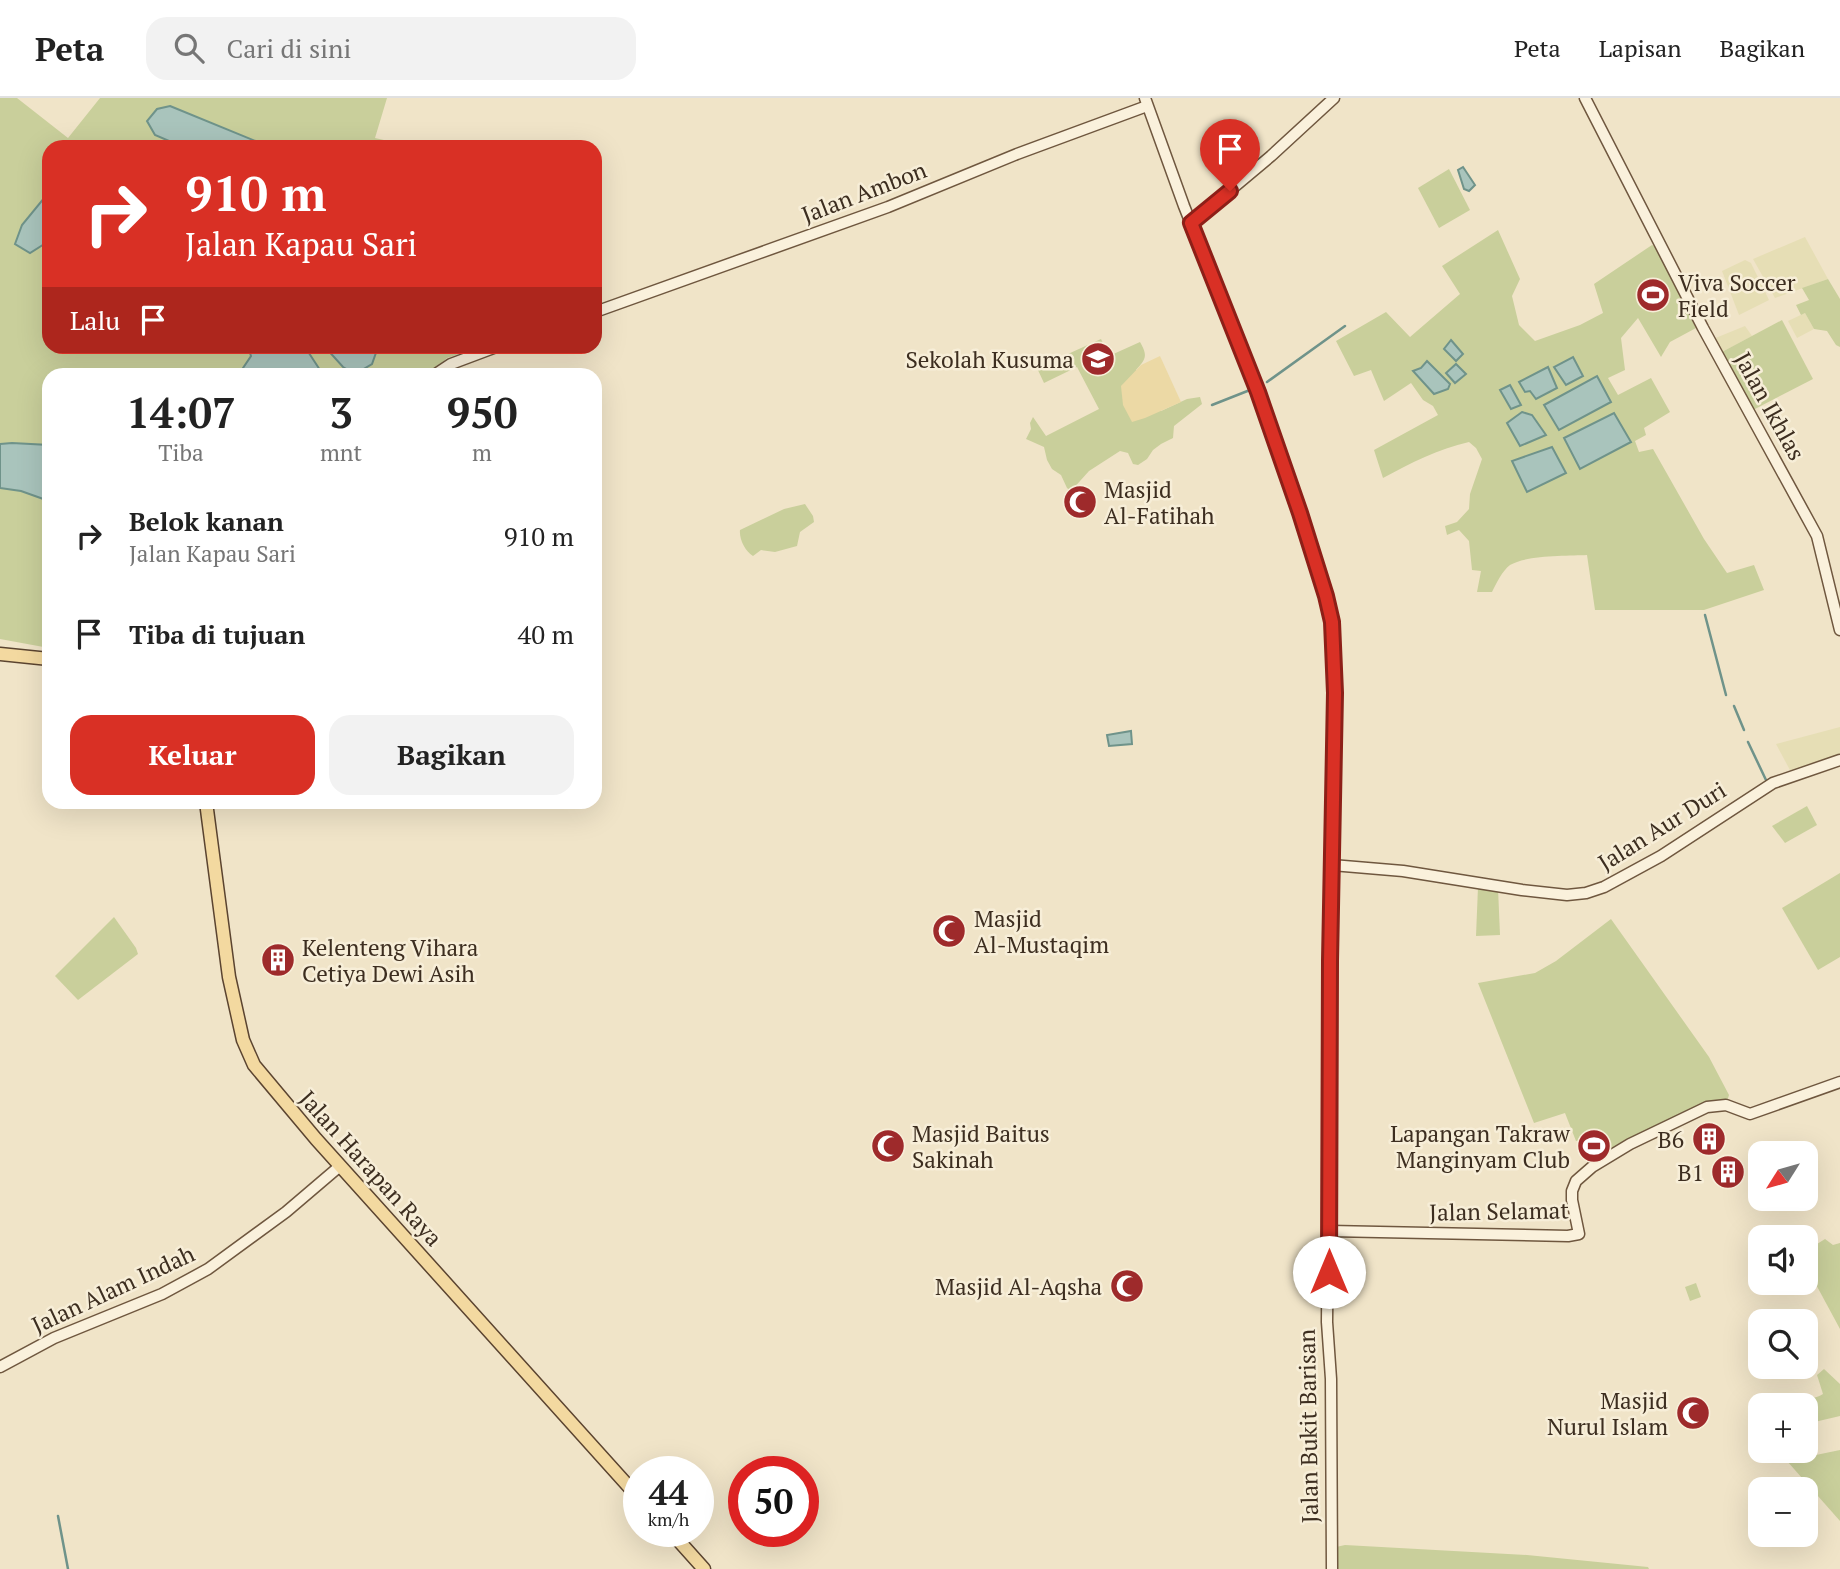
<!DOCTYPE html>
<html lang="id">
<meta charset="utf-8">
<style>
:root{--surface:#fff;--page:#f2f2f2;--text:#222;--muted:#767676;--line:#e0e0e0;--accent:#d93025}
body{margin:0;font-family:"PT Serif",serif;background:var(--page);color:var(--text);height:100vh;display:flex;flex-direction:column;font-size:26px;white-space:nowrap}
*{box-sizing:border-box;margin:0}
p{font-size:23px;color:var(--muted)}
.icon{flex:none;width:38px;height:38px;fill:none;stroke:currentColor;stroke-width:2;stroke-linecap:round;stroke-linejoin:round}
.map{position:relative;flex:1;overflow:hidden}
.details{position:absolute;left:42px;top:270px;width:560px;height:441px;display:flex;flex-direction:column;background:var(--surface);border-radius:21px;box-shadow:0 7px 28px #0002}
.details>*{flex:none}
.banner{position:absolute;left:42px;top:42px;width:560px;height:214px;border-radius:21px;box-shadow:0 7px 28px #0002;background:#d93025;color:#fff;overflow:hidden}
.needle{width:46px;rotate:233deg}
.tools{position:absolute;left:1748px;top:1043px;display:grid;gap:14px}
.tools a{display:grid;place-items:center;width:70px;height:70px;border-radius:14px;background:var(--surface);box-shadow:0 7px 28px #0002;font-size:35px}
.speed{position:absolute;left:623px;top:1358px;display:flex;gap:14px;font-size:35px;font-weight:700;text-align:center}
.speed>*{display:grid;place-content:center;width:91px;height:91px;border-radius:50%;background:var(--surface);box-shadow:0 7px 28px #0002;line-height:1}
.speed small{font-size:18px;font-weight:400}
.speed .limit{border:10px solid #d22;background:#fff;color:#111}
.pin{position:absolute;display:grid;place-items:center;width:60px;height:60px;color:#fff;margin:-72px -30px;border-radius:50% 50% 50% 0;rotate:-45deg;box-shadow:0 0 7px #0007}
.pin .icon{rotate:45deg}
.me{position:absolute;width:77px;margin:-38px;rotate:0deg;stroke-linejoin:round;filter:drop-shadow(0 0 5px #0008)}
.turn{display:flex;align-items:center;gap:24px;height:147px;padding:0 28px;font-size:32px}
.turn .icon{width:91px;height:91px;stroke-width:2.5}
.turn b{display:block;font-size:49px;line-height:60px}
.then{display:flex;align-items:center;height:66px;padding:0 28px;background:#0003;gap:14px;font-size:26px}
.eta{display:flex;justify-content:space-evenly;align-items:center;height:119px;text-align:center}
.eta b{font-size:42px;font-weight:700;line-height:49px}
.cta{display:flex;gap:14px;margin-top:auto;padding:14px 28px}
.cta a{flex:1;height:80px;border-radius:21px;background:var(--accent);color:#fff;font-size:28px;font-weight:700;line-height:80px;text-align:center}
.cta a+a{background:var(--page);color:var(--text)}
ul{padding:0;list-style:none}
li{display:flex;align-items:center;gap:21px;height:98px;padding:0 28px}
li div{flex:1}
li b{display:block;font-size:26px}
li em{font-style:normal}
header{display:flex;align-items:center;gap:42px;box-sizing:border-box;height:98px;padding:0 35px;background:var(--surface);border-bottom:2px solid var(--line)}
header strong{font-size:33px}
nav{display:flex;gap:38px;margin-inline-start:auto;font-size:24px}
.search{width:490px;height:63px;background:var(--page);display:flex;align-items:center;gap:18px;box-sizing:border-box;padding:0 24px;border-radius:21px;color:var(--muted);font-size:26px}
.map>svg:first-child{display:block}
.farmland{fill:#e6deb5}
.green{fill:#c9cf9b}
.sand{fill:#ecd9a5}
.water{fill:#a9c4bc;stroke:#6f938a;stroke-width:2}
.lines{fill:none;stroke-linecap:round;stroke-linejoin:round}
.stream{stroke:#6f938a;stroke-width:2.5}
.secondary-casing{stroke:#6f573f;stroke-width:13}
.primary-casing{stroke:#5b4430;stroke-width:15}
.secondary{stroke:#faf1dc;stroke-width:10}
.primary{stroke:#f3d9a0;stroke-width:12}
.route-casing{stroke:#8d1f18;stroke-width:18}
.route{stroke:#d93025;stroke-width:12}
.labels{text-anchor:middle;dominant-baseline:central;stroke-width:5;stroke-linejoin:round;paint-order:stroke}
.street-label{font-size:23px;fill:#3d2e20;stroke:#f7eed8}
.poi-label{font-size:23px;fill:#3d2e20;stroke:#f7eed8;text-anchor:end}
</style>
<header>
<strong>Peta</strong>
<div class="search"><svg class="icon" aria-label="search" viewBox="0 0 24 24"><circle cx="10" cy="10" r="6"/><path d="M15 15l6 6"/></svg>Cari di sini</div>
<nav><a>Peta</a><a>Lapisan</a><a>Bagikan</a></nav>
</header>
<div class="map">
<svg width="1840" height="1471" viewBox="0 0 1840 1471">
<rect width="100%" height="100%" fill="#f0e4c8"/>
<g class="farmland">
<polygon points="1805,139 1828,181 1775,200 1753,161"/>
<polygon points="1745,162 1751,165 1769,202 1739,217 1722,173"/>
<polygon points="1805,215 1814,231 1797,240 1788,223"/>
<polygon points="1745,228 1752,238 1720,255 1713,241"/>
<polygon points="1840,629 1840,658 1791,674 1776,646"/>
</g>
<g class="green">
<polygon points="0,0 17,0 68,40 100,0 387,0 375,40 415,49 49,49 49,248 479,249 447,260 429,276 49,276 49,550 0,541"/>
<polygon points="1449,71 1470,112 1439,130 1418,90"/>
<path d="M1498 132 1520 181 1512 198 1519 227 1535 243 1580 227 1603 215 1594 186 1646 151 1652 147 1656 149 1696 230 1670 244 1661 259 1638 220 1621 240 1625 272 1608 280 1618 297 1651 280 1670 314 1644 330 1646 337 1635 343 1639 354 1653 351 1704 441 1727 475 1754 467 1764 492 1704 512H1595L1587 457C1568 458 1526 457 1510 467 1502 473 1496 486 1492 494H1477L1481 473 1472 472 1469 443 1459 432 1447 437 1445 428 1457 424 1469 411 1470 396 1482 361 1476 350 1469 344C1438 351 1411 365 1383 380L1374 352 1438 317 1433 308 1423 302 1411 285 1384 303 1371 272 1354 278 1336 243 1386 214 1410 239 1460 196 1442 168Z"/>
<polygon points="1828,181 1840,201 1840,249 1836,247 1827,233 1814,231 1805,215 1801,217 1796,207 1809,202 1802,190"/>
<polygon points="1782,222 1813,281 1753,312 1720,255"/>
<path d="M1101 241 1109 258 1140 244C1148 258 1146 261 1136 272L1161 313 1187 301 1200 299 1202 306 1174 328 1173 340 1161 346 1153 352 1147 361 1138 367 1133 366 1128 355 1120 353 1089 373 1071 393 1067 390 1061 377 1052 371 1047 362 1044 349 1026 341 1031 331 1030 325 1033 319 1046 338 1099 311 1077 269 1044 285 1037 270Z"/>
<path d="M805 406 813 418 814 424 800 434 797 448 775 454 761 452 753 458C745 453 739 441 740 432L784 411Z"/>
<polygon points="1807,708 1817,727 1785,745 1772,728"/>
<polygon points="1840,775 1840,859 1818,872 1782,810"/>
<polygon points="1478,789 1498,790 1500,837 1476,838"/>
<polygon points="114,819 136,850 138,856 78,902 55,878"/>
<polygon points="1611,821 1709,959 1729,997 1726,1007 1706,1009 1611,1058 1596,1037 1605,1055 1593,1061 1583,1042 1576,1043 1565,1015 1534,1025 1478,885 1535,875 1556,863"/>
<polygon points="1825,1141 1833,1147 1840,1145 1840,1231 1806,1168 1806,1153"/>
<polygon points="1696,1185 1701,1199 1690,1203 1685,1189"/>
<path d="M1824 1271 1840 1286V1318L1806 1326V1307H1784L1783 1302C1798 1296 1808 1305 1823 1296L1817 1277Z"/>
<polygon points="1840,1352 1840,1423 1787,1363"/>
<polygon points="1345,1447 1527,1457 1648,1469 1649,1471 1337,1471 1336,1449"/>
</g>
<polygon class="sand" points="1160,258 1181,304 1145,320 1132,324 1123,307 1121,288 1141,267"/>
<g class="water">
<polygon points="170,8 270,49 183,49 155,37 147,23 157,11"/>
<polygon points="1463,69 1475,87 1469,93 1464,91 1458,72"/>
<polygon points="49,94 49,143 30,155 15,146 22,127"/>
<polygon points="1451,242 1463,256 1456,263 1444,251"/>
<polygon points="248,249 305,249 320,272 315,276 239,276 251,258"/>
<polygon points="325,249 378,249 372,266 355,276 343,269"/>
<polygon points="1573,259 1583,278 1566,287 1554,269"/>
<polygon points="1427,263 1450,286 1448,291 1434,296 1413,273 1421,270"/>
<polygon points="1456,266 1466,276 1455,285 1446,275"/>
<polygon points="1548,269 1557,290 1536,301 1530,293 1525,294 1519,284"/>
<polygon points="1597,278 1611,304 1559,332 1544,307"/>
<polygon points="1510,287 1521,307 1511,311 1500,292"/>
<polygon points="1522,314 1532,317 1546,337 1520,348 1507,325"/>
<polygon points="1614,315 1631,344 1580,371 1564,340"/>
<polygon points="12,345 49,347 49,403 21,393 0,390 0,346"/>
<polygon points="1552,349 1566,375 1527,394 1512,363"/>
<polygon points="1131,633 1132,646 1109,648 1107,637"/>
</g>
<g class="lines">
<g class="stream">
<polyline points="1267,284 1345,228"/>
<polyline points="1212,307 1250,292"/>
<polyline points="1705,517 1726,597"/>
<polyline points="1734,608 1744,632"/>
<polyline points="1748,644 1766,682"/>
<polyline points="58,1418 68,1471"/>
</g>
<g class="secondary-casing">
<g id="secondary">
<polyline points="1145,0 1184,108 1258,294 1300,416 1326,498 1332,524 1335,595 1331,815 1327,1224 1331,1281 1332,1471"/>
<polyline points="1585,0 1703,230 1817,438 1840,532"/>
<polyline points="1191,125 1271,58 1334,0"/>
<polyline points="595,214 888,109 1017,56 1147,8"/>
<polyline points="436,276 451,266 499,248"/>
<polyline points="1332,767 1403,773 1522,792 1567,797 1586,795 1604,789 1661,758 1773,685 1840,662"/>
<polyline points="1330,1133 1568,1138 1579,1136 1572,1102 1572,1093 1576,1083 1592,1069 1630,1046 1707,1009 1726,1007 1750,1016 1840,984"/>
<polyline points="0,1269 54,1240 162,1196 208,1171 286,1114 340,1068"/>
</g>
</g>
<g class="primary-casing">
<g id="primary">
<polyline points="0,556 49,561"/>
<polyline points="206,704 229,879 243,942 254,967 316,1041 639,1400"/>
<polyline points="670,1433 704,1471"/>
</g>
</g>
<use href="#secondary" class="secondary"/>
<use href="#primary" class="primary"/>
</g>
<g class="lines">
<g class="route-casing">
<polyline id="route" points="1230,93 1191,125 1258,294 1300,415 1326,498 1332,524 1335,595 1330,863 1329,1174"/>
</g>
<use href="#route" class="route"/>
</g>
<defs>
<g id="stadium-disc" transform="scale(1.75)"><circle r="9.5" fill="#9e2a2b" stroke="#f7eed8"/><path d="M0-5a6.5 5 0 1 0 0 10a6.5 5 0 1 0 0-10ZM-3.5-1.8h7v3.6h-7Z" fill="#fff"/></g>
<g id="school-disc" transform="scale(1.75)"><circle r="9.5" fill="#9e2a2b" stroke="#f7eed8"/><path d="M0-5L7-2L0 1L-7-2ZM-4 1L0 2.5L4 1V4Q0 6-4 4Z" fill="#fff"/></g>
<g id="mosque-disc" transform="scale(1.75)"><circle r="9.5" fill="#9e2a2b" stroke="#f7eed8"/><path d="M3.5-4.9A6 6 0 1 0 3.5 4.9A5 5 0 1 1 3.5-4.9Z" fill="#fff"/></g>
<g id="building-disc" transform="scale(1.75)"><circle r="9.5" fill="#9e2a2b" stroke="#f7eed8"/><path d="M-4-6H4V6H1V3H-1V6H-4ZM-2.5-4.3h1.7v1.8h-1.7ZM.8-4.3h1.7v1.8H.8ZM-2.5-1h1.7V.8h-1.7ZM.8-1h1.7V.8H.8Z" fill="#fff"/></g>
</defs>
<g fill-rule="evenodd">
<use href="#stadium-disc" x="1653" y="197"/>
<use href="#school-disc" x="1098" y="261"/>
<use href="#mosque-disc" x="1080" y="404"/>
<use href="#mosque-disc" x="949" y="833"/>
<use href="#building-disc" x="278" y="862"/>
<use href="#building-disc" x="1709" y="1041"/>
<use href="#mosque-disc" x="888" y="1048"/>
<use href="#stadium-disc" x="1594" y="1048"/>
<use href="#building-disc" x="1728" y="1074"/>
<use href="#mosque-disc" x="1127" y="1188"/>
<use href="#mosque-disc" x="1693" y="1315"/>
</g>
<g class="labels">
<g class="street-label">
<text transform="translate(864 94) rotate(-21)">Jalan Ambon</text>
<text transform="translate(1770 308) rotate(61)">Jalan Ikhlas</text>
<text transform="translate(1662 728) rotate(-32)">Jalan Aur Duri</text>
<text transform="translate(371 1070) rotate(48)">Jalan Harapan Raya</text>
<text transform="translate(1499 1113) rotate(-1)">Jalan Selamat</text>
<text transform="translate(113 1191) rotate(-25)">Jalan Alam Indah</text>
<text transform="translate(1308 1328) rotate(-91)">Jalan Bukit Barisan</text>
</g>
<g class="poi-label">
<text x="1678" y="184" text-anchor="start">Viva Soccer<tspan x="1678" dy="26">Field</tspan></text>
<text x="1074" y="261">Sekolah Kusuma</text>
<text x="1104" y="391" text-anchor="start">Masjid<tspan x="1104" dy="26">Al-Fatihah</tspan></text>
<text x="974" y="820" text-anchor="start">Masjid<tspan x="974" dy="26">Al-Mustaqim</tspan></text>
<text x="302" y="849" text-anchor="start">Kelenteng Vihara<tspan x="302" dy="26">Cetiya Dewi Asih</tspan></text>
<text x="912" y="1035" text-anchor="start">Masjid Baitus<tspan x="912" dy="26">Sakinah</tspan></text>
<text x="1570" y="1035">Lapangan Takraw<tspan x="1570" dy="26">Manginyam Club</tspan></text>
<text x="1684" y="1041">B6</text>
<text x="1704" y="1074">B1</text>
<text x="1102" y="1188">Masjid Al-Aqsha</text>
<text x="1668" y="1302">Masjid<tspan x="1668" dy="26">Nurul Islam</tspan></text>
</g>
</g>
</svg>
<div class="tools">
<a><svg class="needle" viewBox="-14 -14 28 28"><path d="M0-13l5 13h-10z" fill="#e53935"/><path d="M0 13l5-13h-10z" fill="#767676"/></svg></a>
<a><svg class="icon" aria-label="sound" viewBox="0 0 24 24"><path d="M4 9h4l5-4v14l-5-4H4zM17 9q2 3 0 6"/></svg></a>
<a><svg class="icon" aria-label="search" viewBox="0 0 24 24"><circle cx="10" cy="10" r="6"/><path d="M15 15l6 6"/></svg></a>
<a>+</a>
<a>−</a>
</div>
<div class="speed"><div>44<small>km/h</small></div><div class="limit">50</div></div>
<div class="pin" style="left:1230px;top:93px;background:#d93025"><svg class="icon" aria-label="arrive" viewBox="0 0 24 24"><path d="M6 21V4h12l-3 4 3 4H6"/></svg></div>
<svg class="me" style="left:1329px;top:1174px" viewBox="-20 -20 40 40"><circle r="19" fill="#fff"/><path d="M0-13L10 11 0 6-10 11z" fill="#d93025"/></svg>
<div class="banner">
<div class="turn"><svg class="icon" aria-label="right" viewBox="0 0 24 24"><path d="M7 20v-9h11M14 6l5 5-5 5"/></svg><div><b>910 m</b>Jalan Kapau Sari</div></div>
<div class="then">Lalu<svg class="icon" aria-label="arrive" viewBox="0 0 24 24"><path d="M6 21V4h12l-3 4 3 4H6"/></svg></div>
</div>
<section class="details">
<div class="eta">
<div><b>14:07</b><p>Tiba</p></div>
<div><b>3</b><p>mnt</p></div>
<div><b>950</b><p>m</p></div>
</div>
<ul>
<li><svg class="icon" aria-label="right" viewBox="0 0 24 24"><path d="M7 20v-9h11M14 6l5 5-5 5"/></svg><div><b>Belok kanan</b><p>Jalan Kapau Sari</p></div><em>910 m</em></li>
<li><svg class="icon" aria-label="arrive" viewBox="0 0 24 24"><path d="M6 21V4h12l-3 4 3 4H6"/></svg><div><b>Tiba di tujuan</b></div><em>40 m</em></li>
</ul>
<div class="cta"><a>Keluar</a><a>Bagikan</a></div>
</section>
</div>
